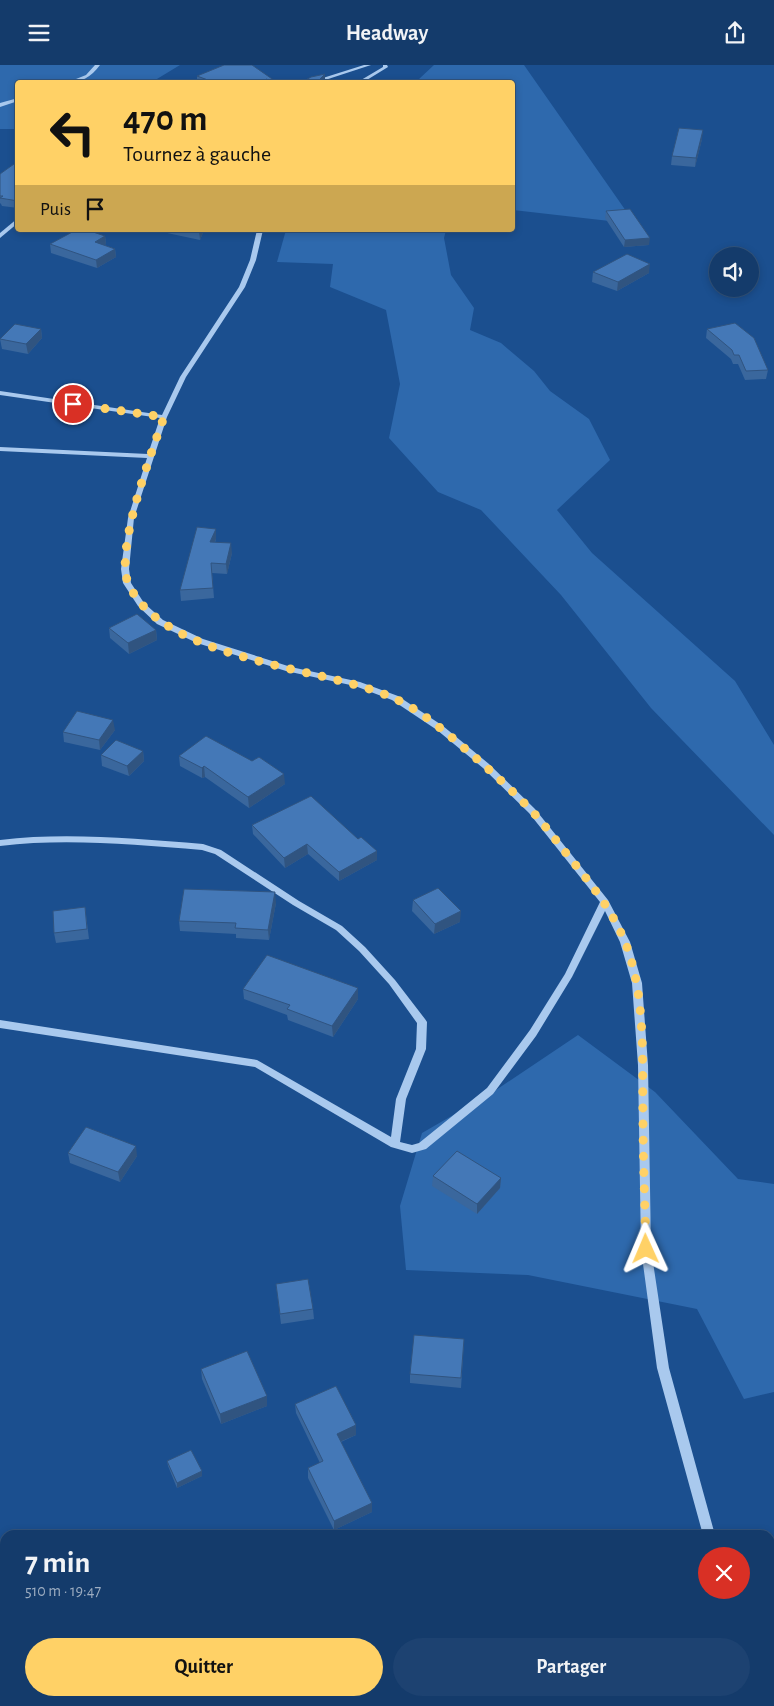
<!DOCTYPE html>
<html lang="fr">
<meta charset="utf-8">
<style>
:root{--surface:#143b6b;--page:#1d4271;--text:#f1f3f6;--muted:#9dadc1;--line:#33557e;--accent:#ffd166}
body{margin:0;font-family:"Alegreya Sans",sans-serif;background:var(--page);color:var(--text);height:100vh;display:flex;flex-direction:column;font-size:19px;white-space:nowrap}
*{box-sizing:border-box;margin:0}
p{font-size:16px;color:var(--muted)}
.icon{flex:none;width:28px;height:28px;fill:none;stroke:currentColor;stroke-width:2;stroke-linecap:round;stroke-linejoin:round}
.map{position:relative;flex:1;overflow:hidden}
.side{position:absolute;left:0px;top:1465px;width:775px;height:176px;display:flex;flex-direction:column;background:var(--surface);border-radius:15px 15px 0 0;box-shadow:0 2px 8px #0003,0 0 0 1px var(--line)}
.side>*{flex:none}
.hud{position:absolute;left:15px;top:15px;width:500px;height:152px;border-radius:5px;box-shadow:0 2px 8px #0003,0 0 0 1px var(--line);background:#ffd166;color:#111;overflow:hidden}
.fabs{position:absolute;left:709px;top:182px;display:grid;gap:10px}
.fabs a{display:grid;place-items:center;width:50px;height:50px;border-radius:50%;background:var(--surface);box-shadow:0 2px 8px #0003,0 0 0 1px var(--line);font-size:25px}
.pin{position:absolute;display:grid;place-items:center;width:42px;height:42px;color:#fff;margin:-21px;border:2px solid #fff;border-radius:50%;box-shadow:0 1px 5px #0007}
.me{position:absolute;width:55px;margin:-28px;rotate:359deg;stroke-linejoin:round;filter:drop-shadow(0 0 4px #0008)}
.turn{display:flex;align-items:center;gap:18px;height:105px;padding:0 25px;font-size:22px}
.turn .icon{width:65px;height:65px;stroke-width:2.5}
.turn b{display:block;font-size:35px;line-height:42px}
.then{display:flex;align-items:center;height:48px;padding:0 25px;background:#0003;gap:10px;font-size:19px}
.round{display:grid;place-items:center;flex:none;width:52px;height:52px;border-radius:26px;background:var(--page)}
.overview{display:flex;align-items:center;justify-content:space-between;height:85px;padding:0 25px}
h1{font-size:30px;font-weight:600;line-height:38px}
.cta{display:flex;gap:10px;margin-top:auto;padding:10px 25px}
.cta a{flex:1;height:58px;border-radius:30px;background:var(--accent);color:#111;font-size:20px;font-weight:600;line-height:58px;text-align:center}
.cta a+a{background:var(--page);color:var(--text)}
header{display:flex;justify-content:space-between;align-items:center;height:65px;padding:0 25px;background:var(--surface);font-size:22px;font-weight:600}
.map>svg:first-child{display:block}
.green{fill:#2e69ad}
.lines{fill:none;stroke-linecap:round;stroke-linejoin:round}
.minor{fill:#a9c9ee;fill-rule:evenodd}
.wall{fill:#3a679d}
.shaded-wall{fill:#305480}
.building{fill:#4478b7;stroke:#305480}
.route{stroke:#ffd166;stroke-width:9;stroke-dasharray:0 16.2}
</style>
<header><svg class="icon" aria-label="menu" viewBox="0 0 24 24"><path d="M4 6h16M4 12h16M4 18h16"/></svg>Headway<svg class="icon" aria-label="share" viewBox="0 0 24 24"><path d="M12 15V3M7 8l5-5 5 5M5 13v7h14v-7"/></svg></header>
<div class="map">
<svg width="774" height="1641" viewBox="0 0 774 1641">
<rect width="100%" height="100%" fill="#1b4f8f"/>
<g class="green">
<polygon points="0,0 180,0 152,17 18,18 17,64 0,64"/>
<polygon points="434,0 524,0 633,156 627,158 513,145 512,18 418,18 419,14"/>
<polygon points="286,165 446,165 444,173 451,210 474,243 470,265 501,278 534,306 550,326 589,354 610,395 557,445 592,488 735,616 774,680 774,770 651,643 561,530 481,445 438,427 389,373 400,319 386,245 330,222 333,199 277,197"/>
<polygon points="578,970 655,1027 738,1114 774,1119 774,1327 744,1334 697,1244 528,1210 406,1205 400,1141 422,1068 493,1027"/>
</g>
<g class="lines">
<g class="minor">
<path d="M95 0H100C91 12 81 18 66 18L86 10Z"/>
<polygon points="364,0 371,0 316,18 307,18"/>
<polygon points="383,0 387,0 388,2 362,18 356,18 383,2"/>
<polygon points="18,33 18,36 0,42 0,38"/>
<polygon points="18,153 18,158 0,173 0,168"/>
<path d="M257 165H263L256 195 245 222 186 312 167 352 134 453 129 504 131 518 144 538 163 555 203 574 291 602 360 617 398 631 443 661 489 699 535 744 608 835 630 877 642 918 648 1000 651 1184 669 1303 715 1470H703L657 1303 641 1184 638 1000 632 918 620 877 605 846 572 912 536 971 493 1029 426 1084 412 1088 391 1082 255 1002 0 963V955L257 995 391 1072 396 1034 416 984 417 958 389 919 359 886 336 865 293 840 215 789 202 785C135 780 68 773 0 781V775C68 767 135 774 203 779L221 785 299 836 342 861 365 882 395 915 425 954 427 957 426 984 406 1034 400 1077 412 1080 419 1078 487 1023 530 965 565 909 600 837 529 748 483 703 437 665 392 635 355 621 286 606 197 578 157 559 138 541 123 518 121 504 128 453 147 393 0 386V382L148 389 160 353 0 330V326L162 350 180 312 239 222 250 195Z"/>
<polygon points="770,1630 774,1631 774,1641 765,1641 764,1636 770,1636"/>
</g>
</g>
<g class="wall">
<polygon points="197,11 278,18 197,18"/>
<polygon points="702,74 695,102 671,100 672,91"/>
<polygon points="18,98 18,143 2,141 1,139 0,138 0,109"/>
<polygon points="606,146 649,180 624,182 605,153"/>
<polygon points="153,165 204,165 200,175"/>
<polygon points="105,171 106,179 104,180 115,184 116,192 97,203 51,188 50,179"/>
<polygon points="593,207 649,208 617,226 592,217"/>
<polygon points="41,264 42,273 28,289 2,284 0,274"/>
<polygon points="707,264 768,305 766,314 745,315 738,299 733,299 731,294 706,273"/>
<polygon points="216,464 216,474 215,478 232,488 227,509 212,508 214,533 181,536 180,525"/>
<polygon points="109,563 156,565 157,575 129,589 110,573"/>
<polygon points="115,665 100,685 64,677 63,667"/>
<polygon points="143,686 144,696 129,711 102,701 101,690"/>
<polygon points="179,691 285,719 249,743 205,712 202,713 180,701"/>
<polygon points="252,760 358,774 377,786 377,795 339,816 308,789 285,803 253,769"/>
<polygon points="413,835 460,857 434,869 412,846"/>
<polygon points="276,838 269,875 236,873 236,869 180,866 179,856"/>
<polygon points="85,842 89,874 56,878 54,868"/>
<polygon points="358,923 358,934 333,972 288,955 287,950 244,934 243,924"/>
<polygon points="68,1088 137,1091 120,1117 70,1098"/>
<polygon points="433,1111 501,1113 500,1123 477,1149 432,1121"/>
<polygon points="276,1219 313,1244 314,1254 281,1259"/>
<polygon points="464,1274 461,1323 410,1318 410,1309"/>
<polygon points="201,1304 267,1341 221,1359 202,1314"/>
<polygon points="295,1339 356,1370 341,1377 372,1447 334,1465 308,1413 308,1403 320,1398 296,1348"/>
<polygon points="167,1396 202,1406 202,1411 177,1423 168,1401"/>
</g>
<g class="shaded-wall">
<polygon points="325,9 325,18 316,18"/>
<polygon points="267,14 267,18 256,18"/>
<polygon points="703,65 702,74 695,102 696,93"/>
<polygon points="199,165 204,165 200,175 199,166"/>
<polygon points="105,171 106,179 96,185 95,177"/>
<polygon points="650,173 649,180 624,182 625,175"/>
<polygon points="115,184 116,192 97,203 96,195"/>
<polygon points="650,199 649,208 617,226 618,217"/>
<polygon points="41,264 42,273 28,289 26,279"/>
<polygon points="216,464 216,474 210,487 210,477"/>
<polygon points="231,478 232,488 227,509 226,499"/>
<polygon points="156,565 157,575 129,589 128,578"/>
<polygon points="113,655 115,665 100,685 99,675"/>
<polygon points="143,686 144,696 129,711 127,701"/>
<polygon points="204,701 205,712 202,713 202,703"/>
<polygon points="284,709 285,719 249,743 248,732"/>
<polygon points="307,779 308,789 285,803 284,793"/>
<polygon points="377,786 377,795 339,816 339,807"/>
<polygon points="275,827 276,838 269,875 268,865"/>
<polygon points="461,846 460,857 434,869 435,859"/>
<polygon points="358,923 358,934 333,972 332,961"/>
<polygon points="136,1081 137,1091 120,1117 118,1107"/>
<polygon points="501,1113 500,1123 477,1149 477,1139"/>
<polygon points="267,1331 267,1341 221,1359 220,1349"/>
<polygon points="356,1360 356,1370 337,1378 337,1369"/>
<polygon points="202,1406 202,1411 177,1423 177,1418"/>
<polygon points="372,1438 372,1447 334,1465 334,1456"/>
</g>
<g class="building">
<polygon points="224,0 252,0 278,18 263,18 267,14 256,18 216,18 197,11"/>
<polygon points="325,9 316,18 300,18 311,12"/>
<polygon points="679,63 703,65 696,93 672,91"/>
<polygon points="18,98 18,136 0,133 3,131 0,131 0,109 14,99"/>
<polygon points="630,144 650,173 625,175 606,146"/>
<polygon points="76,165 87,165 105,171 95,177 115,184 96,195 50,179"/>
<polygon points="627,189 650,199 618,217 593,207"/>
<polygon points="735,258 754,273 768,305 746,306 739,290 734,290 732,285 707,264"/>
<polygon points="15,259 41,264 26,279 0,274"/>
<polygon points="197,462 216,464 210,477 231,478 226,499 211,498 213,523 180,525"/>
<polygon points="137,549 156,565 128,578 109,563"/>
<polygon points="77,646 113,655 99,675 63,667"/>
<polygon points="206,671 252,696 259,692 284,709 248,732 204,701 202,703 179,691"/>
<polygon points="116,675 143,686 127,701 101,690"/>
<polygon points="311,731 358,774 361,772 377,786 339,807 307,779 284,793 252,760"/>
<polygon points="438,823 461,846 435,859 413,835"/>
<polygon points="184,824 275,827 268,865 235,863 236,858 179,856"/>
<polygon points="85,842 87,864 54,868 53,846"/>
<polygon points="267,890 358,923 332,961 287,944 290,940 243,924"/>
<polygon points="86,1062 136,1081 118,1107 68,1088"/>
<polygon points="457,1086 501,1113 477,1139 433,1111"/>
<polygon points="308,1214 313,1244 280,1249 276,1219"/>
<polygon points="414,1270 464,1274 461,1313 410,1309"/>
<polygon points="247,1286 267,1331 220,1349 201,1304"/>
<polygon points="336,1321 356,1360 337,1369 372,1438 334,1456 308,1403 323,1396 295,1339"/>
<polygon points="191,1385 202,1406 177,1418 167,1396"/>
<polygon points="475,1636 530,1636 536,1641 472,1641"/>
</g>
<g class="lines">
<path class="route" d="M73 339 164 352C152 386 113 489 129 520 165 596 320 601 391 632 415 642 437 660 456 676 482 698 507 720 531 745 545 760 557 777 570 793 591 819 612 845 625 877 646 930 642 993 643 1049 643 1094 645 1139 646 1184"/>
</g>
</svg>
<div class="fabs">
<a><svg class="icon" aria-label="sound" viewBox="0 0 24 24"><path d="M4 9h4l5-4v14l-5-4H4zM17 9q2 3 0 6"/></svg></a>
</div>
<div class="pin" style="left:73px;top:339px;background:#d93025"><svg class="icon" aria-label="arrive" viewBox="0 0 24 24"><path d="M6 21V4h12l-3 4 3 4H6"/></svg></div>
<svg class="me" style="left:646px;top:1184px" viewBox="-20 -20 40 40"><path d="M0-17L14 15 0 8-14 15z" fill="#ffd166" stroke="#fff" stroke-width="4"/></svg>
<div class="hud">
<div class="turn"><svg class="icon" aria-label="left" viewBox="0 0 24 24"><path d="M17 20v-9H6M10 6l-5 5 5 5"/></svg><div><b>470 m</b>Tournez à gauche</div></div>
<div class="then">Puis<svg class="icon" aria-label="arrive" viewBox="0 0 24 24"><path d="M6 21V4h12l-3 4 3 4H6"/></svg></div>
</div>
<section class="side">
<div class="overview"><div><h1>7 min</h1><p>510 m · 19:47</p></div><a class="round" style="background:#d93025;color:#fff"><svg class="icon" aria-label="close" viewBox="0 0 24 24"><path d="M6 6l12 12M18 6L6 18"/></svg></a></div>
<div class="cta"><a>Quitter</a><a>Partager</a></div>
</section>
</div>
